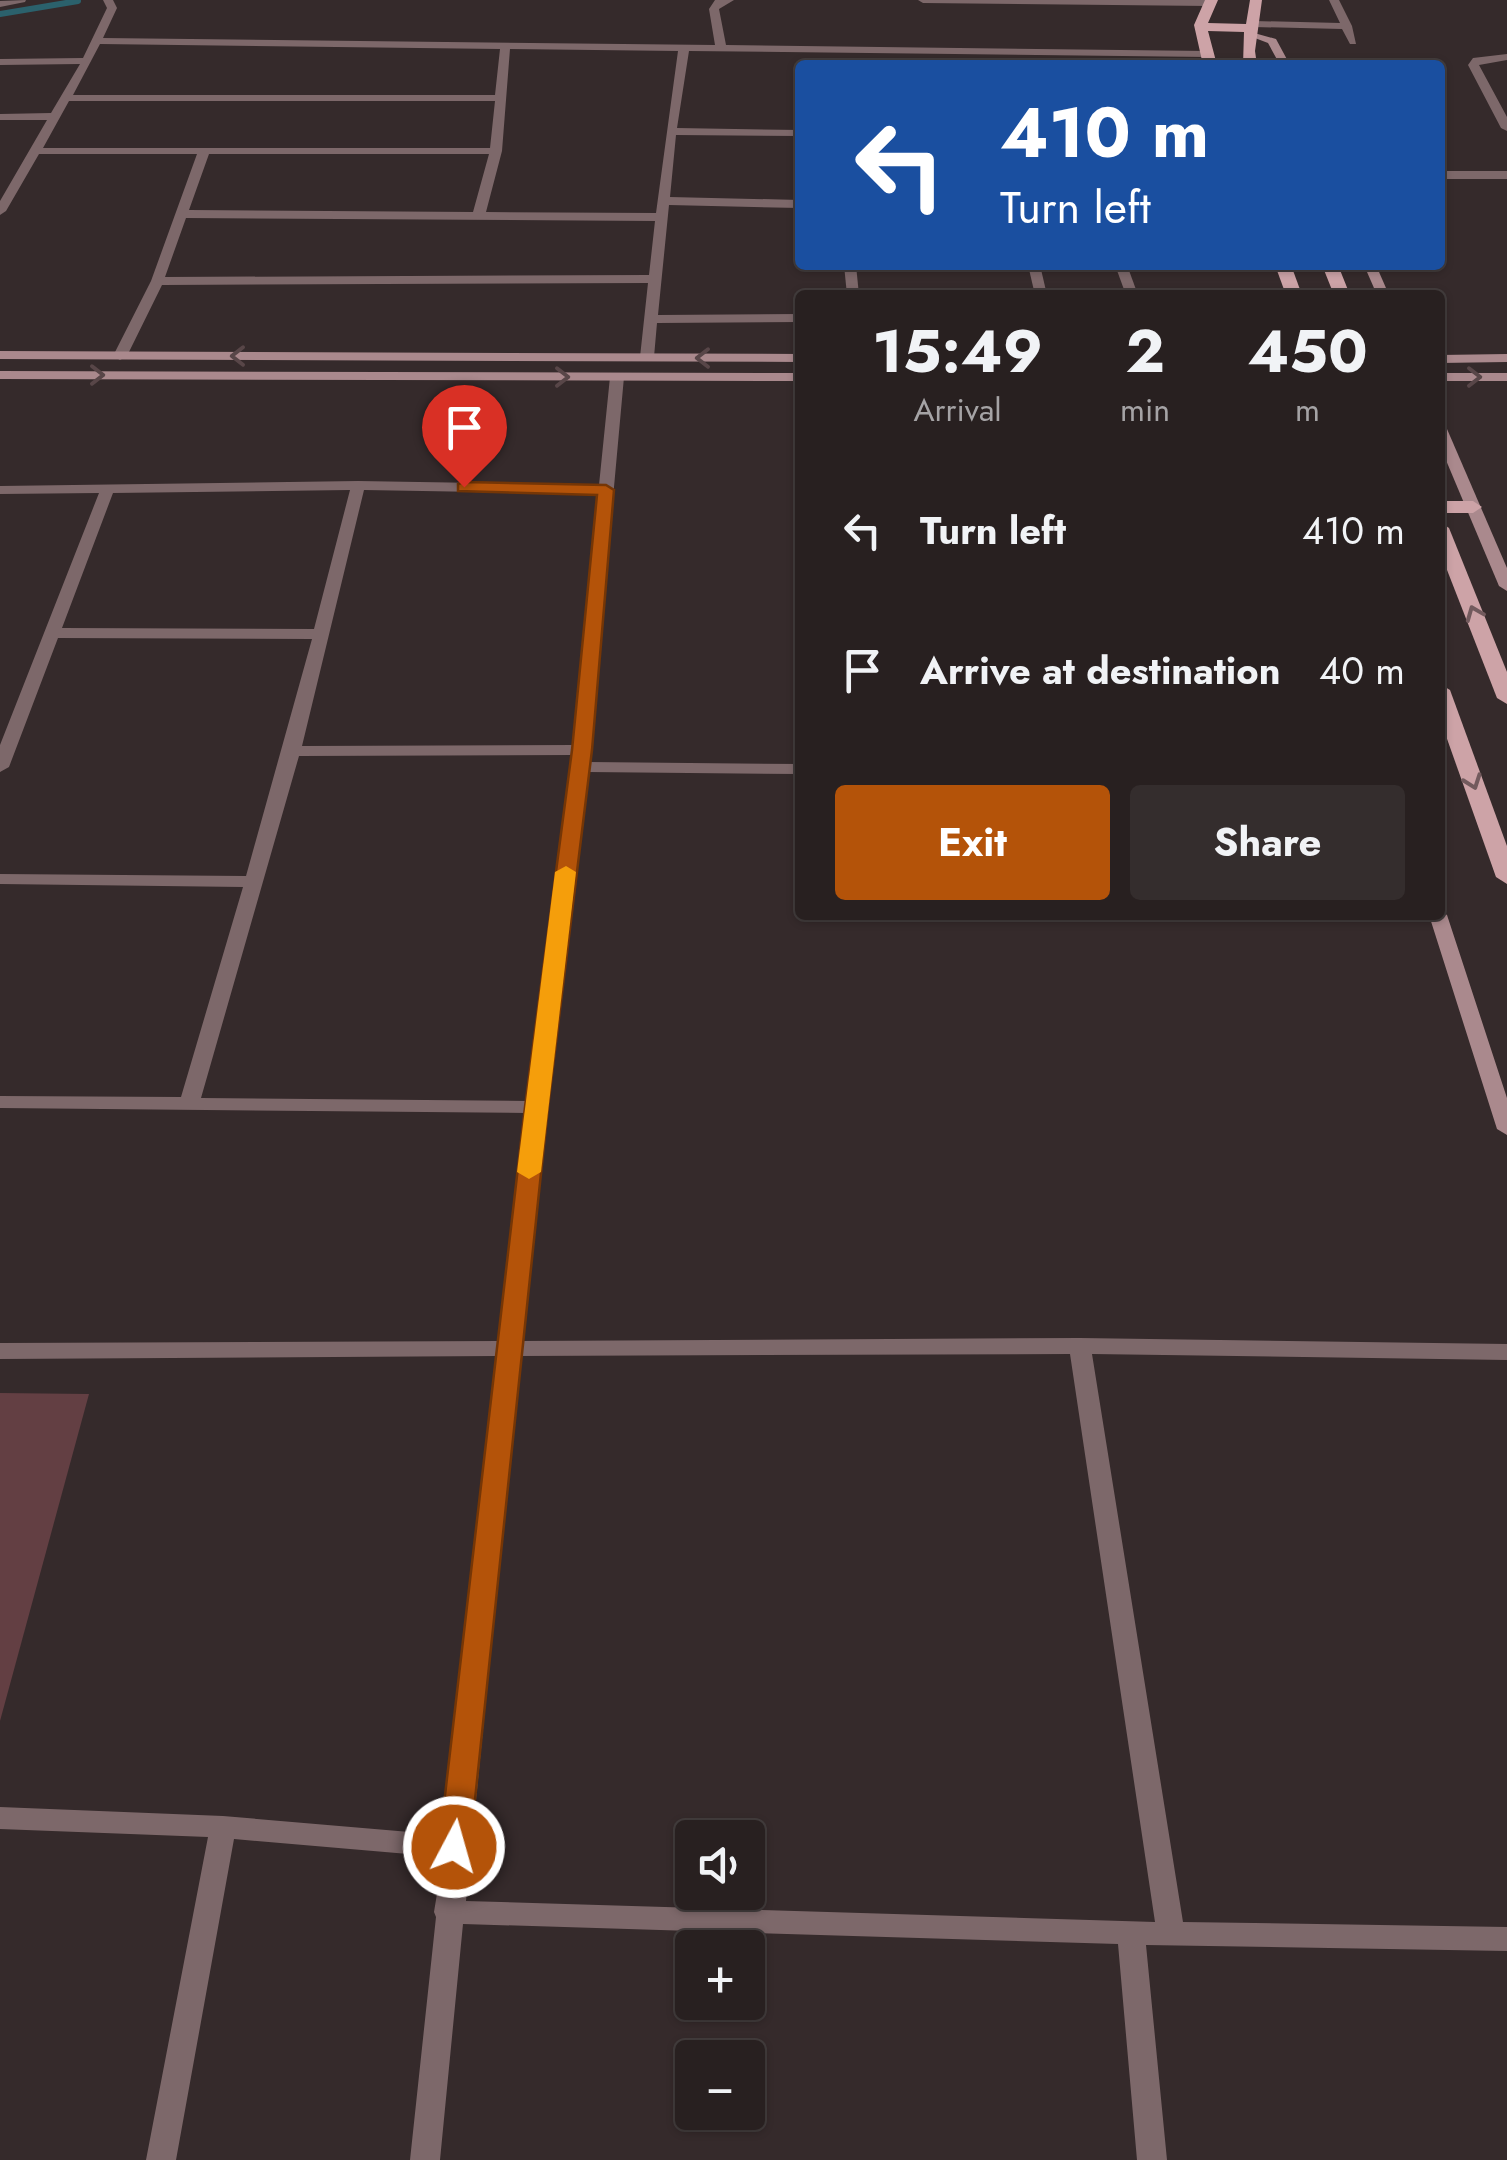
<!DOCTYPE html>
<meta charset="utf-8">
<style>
:root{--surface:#282020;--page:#342d2d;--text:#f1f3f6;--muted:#a5a3a5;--line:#443e3e;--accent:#b45309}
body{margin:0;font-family:Jost,sans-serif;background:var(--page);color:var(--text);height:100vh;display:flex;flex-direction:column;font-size:38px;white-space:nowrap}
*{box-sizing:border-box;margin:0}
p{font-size:32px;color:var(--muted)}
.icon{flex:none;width:55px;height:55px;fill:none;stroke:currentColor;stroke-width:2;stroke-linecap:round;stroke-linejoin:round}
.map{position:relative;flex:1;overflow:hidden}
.sheet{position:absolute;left:795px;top:290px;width:650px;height:630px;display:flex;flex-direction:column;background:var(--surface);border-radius:10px;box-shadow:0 2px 8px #0004,0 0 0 2px var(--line)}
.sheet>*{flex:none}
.hud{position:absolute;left:795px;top:60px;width:650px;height:210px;border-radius:10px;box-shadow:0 2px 8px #0004,0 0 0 2px var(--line);background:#1a4fa0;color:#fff;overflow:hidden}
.fabs{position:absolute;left:675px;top:1820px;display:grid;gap:20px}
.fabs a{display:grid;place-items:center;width:90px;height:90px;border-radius:10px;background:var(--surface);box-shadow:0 2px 8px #0004,0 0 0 2px var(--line);font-size:50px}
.pin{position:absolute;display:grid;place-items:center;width:85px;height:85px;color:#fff;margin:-102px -42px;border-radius:50% 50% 50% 0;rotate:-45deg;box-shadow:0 0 10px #0007}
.pin .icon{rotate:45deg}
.me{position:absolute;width:110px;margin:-55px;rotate:6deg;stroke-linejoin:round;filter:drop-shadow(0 0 8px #0008)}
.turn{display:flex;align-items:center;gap:35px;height:210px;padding:0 40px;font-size:45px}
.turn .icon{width:130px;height:130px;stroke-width:2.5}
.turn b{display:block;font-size:70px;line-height:85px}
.eta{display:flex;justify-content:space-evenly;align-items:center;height:170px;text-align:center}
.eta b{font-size:60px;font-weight:700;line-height:70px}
.cta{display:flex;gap:20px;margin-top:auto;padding:20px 40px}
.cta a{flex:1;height:115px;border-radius:10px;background:var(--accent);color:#fff;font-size:40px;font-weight:700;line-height:115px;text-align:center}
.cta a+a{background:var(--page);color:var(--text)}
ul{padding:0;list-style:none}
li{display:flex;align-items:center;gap:30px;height:140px;padding:0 40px}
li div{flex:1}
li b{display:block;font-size:38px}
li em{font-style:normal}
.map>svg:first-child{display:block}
.green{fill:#633f43}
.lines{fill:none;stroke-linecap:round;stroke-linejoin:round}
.stream{stroke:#2b616c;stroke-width:6}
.lane{fill:#7d686a;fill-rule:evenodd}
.street{fill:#7d686a;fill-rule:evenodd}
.secondary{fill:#aa898d;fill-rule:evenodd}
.primary{fill:#cda3a7;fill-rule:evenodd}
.oneway{stroke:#584648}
.oneway2{stroke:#725a5d}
.route{fill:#b45309;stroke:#753606;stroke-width:2.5}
.slow{fill:#f59e0b}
</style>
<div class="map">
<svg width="1507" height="2160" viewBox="0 0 1507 2160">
<rect width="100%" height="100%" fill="#352a2b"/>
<polygon class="green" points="0,1393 89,1394 0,1721"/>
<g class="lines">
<polyline class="stream" points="0,14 78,1"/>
<polygon class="lane" points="1329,0 1339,0 1352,26 1356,44 1350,44 1342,29 1254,27 1249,24 1254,21 1340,23"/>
<g class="street">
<polygon points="26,0 25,2 0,7 0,1"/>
<path d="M103 0H113L117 8 103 38 715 45 709 9 715 0H734L719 9 726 45 1206 51 1211 54 1206 57 689 51 677 128 800 130V136L676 135 670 197 800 200V208L669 205 658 315 800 314V322L657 323 654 357 647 361 640 357 648 283 162 285 127 356 120 360 113 356 151 281 197 154H39L6 211 0 215V201L47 120H0V114L51 113 80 64 0 65V59L83 58 107 8ZM100 44 500 49 495 95H73ZM510 49 678 51 656 213 486 212 502 151ZM69 101H495L490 148H43ZM209 154H489L473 212 189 210ZM186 218 655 221 649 275 165 277Z"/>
<polygon points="918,0 1209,0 1214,3 1209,6 923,3"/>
<polygon points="1507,54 1507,60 1479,65 1507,117 1507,131 1501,128 1468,65 1473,58"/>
<rect x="1440" y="171" width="67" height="8"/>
<polygon points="844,265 856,265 859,295 847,295"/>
<polygon points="1028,265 1040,265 1047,295 1035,295"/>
<polygon points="1115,265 1127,265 1138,295 1126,295"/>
<path d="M617 373 624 377 589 762 800 764V774L588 772 521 1341 1080 1338 1507 1344V1360L1092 1354 1183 1922 1507 1927V1951L1146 1945 1167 2160H1137L1118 1944 463 1924 440 2160H410L436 1917 434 1912 443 1857 234 1839 176 2160H146L208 1837 0 1829V1807L223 1816 445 1835 497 1356 0 1359V1343L499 1341 528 1113 0 1108V1096L181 1097 243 887 0 884V874L246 876 312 639 58 638 9 767 0 772V745L99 493 0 494V486L358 481 599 485 610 377ZM350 490 314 629 62 628 113 493ZM364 490 599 494 574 745 302 746ZM573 755 529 1101 201 1098 299 756ZM1070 1354 1155 1922 466 1901 520 1356Z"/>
</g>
<g class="secondary">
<polygon points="1247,31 1276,39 1290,65 1280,65 1268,43 1247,35"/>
<polygon points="1364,265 1376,265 1389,295 1377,295"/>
<polygon points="0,351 800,354 800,362 0,359"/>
<polygon points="1507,354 1507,362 1440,363 1440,355"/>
<polygon points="0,371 800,373 800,381 0,379"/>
<rect x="1440" y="373" width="67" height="8"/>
<polygon points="1440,425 1447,429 1507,568 1507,591 1499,586 1440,446"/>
<polygon points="1440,910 1447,915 1507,1098 1507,1135 1497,1129 1429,915 1440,915"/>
</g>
<g class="primary">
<polygon points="1205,0 1218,0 1208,23 1246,24 1250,0 1262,0 1255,51 1257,65 1243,65 1244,32 1208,31 1217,65 1203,65 1194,25"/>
<polygon points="1275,265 1291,265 1302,295 1286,295"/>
<polygon points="1322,265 1338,265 1350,295 1334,295"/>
<polygon points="1440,501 1473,501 1482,507 1473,513 1440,513"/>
<polygon points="1440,522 1449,528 1507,672 1507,704 1497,698 1440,552"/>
<polygon points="1440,684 1450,690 1507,846 1507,884 1496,877 1440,719"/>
</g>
</g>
<defs><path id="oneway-chevron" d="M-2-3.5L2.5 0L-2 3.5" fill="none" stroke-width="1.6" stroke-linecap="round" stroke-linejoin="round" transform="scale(2.5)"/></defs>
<g class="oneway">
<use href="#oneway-chevron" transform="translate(238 356) rotate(-180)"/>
<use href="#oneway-chevron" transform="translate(703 358) rotate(-180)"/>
<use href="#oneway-chevron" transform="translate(97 375)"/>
<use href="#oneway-chevron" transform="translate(562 377)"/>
<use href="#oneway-chevron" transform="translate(1474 377)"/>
</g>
<g class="oneway2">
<use href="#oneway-chevron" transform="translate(1474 613) rotate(-112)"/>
<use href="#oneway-chevron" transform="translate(1473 782) rotate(70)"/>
</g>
<polygon class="route" points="464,482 606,485 614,490 592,750 548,1107 470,1847 465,1856 454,1860 444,1856 439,1847 525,1107 572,750 597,495 458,491 458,484"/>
<polygon class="slow" points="566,866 576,872 541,1172 529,1179 517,1172 555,872"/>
</svg>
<div class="fabs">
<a><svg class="icon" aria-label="sound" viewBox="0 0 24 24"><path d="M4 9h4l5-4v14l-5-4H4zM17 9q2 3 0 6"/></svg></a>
<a>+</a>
<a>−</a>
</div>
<div class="pin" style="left:464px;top:487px;background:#d93025"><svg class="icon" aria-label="arrive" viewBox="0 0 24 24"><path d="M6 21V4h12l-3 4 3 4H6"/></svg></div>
<svg class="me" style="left:454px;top:1847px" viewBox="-20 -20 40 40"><circle r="17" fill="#b45309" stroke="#fff" stroke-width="3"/><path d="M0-11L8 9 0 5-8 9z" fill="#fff"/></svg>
<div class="hud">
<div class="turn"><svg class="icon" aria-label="left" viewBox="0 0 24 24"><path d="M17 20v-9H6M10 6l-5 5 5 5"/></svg><div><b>410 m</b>Turn left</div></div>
</div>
<section class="sheet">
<div class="eta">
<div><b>15:49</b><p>Arrival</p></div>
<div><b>2</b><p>min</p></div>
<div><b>450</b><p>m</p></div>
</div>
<ul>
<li><svg class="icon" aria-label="left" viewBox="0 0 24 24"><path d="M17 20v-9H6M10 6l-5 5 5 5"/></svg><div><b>Turn left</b></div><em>410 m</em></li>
<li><svg class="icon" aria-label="arrive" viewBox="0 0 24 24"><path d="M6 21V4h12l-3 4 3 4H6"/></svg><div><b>Arrive at destination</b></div><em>40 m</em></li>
</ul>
<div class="cta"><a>Exit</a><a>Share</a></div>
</section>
</div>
